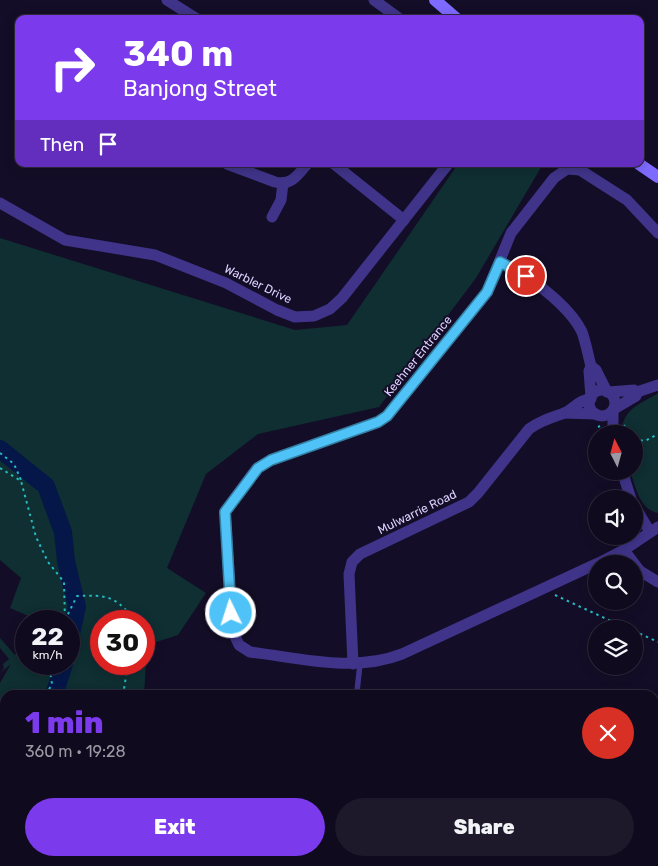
<!DOCTYPE html>
<meta charset="utf-8">
<style>
:root{--surface:#0f0a1d;--page:#1d182a;--text:#f1f3f6;--muted:#9b9aa4;--line:#2f2b3b;--accent:#7c3aed}
body{margin:0;font-family:Rubik,sans-serif;background:var(--page);color:var(--text);height:100vh;display:flex;flex-direction:column;font-size:19px;white-space:nowrap}
*{box-sizing:border-box;margin:0}
p{font-size:16px;color:var(--muted)}
.icon{flex:none;width:28px;height:28px;fill:none;stroke:currentColor;stroke-width:2;stroke-linecap:round;stroke-linejoin:round}
.map{position:relative;flex:1;overflow:hidden}
.sheet{position:absolute;left:0px;top:690px;width:659px;height:176px;display:flex;flex-direction:column;background:var(--surface);border-radius:15px 15px 0 0;box-shadow:0 2px 12px #0003,0 0 0 1px var(--line)}
.sheet>*{flex:none}
.guide{position:absolute;left:15px;top:15px;width:629px;height:152px;border-radius:10px;box-shadow:0 2px 12px #0003,0 0 0 1px var(--line);background:#7c3aed;color:#fff;overflow:hidden}
.needle{width:32px;rotate:354deg}
.controls{position:absolute;left:588px;top:425px;display:grid;gap:10px}
.controls a{display:grid;place-items:center;width:55px;height:55px;border-radius:50%;background:var(--surface);box-shadow:0 2px 12px #0003,0 0 0 1px var(--line);font-size:25px}
.speed{position:absolute;left:15px;top:610px;display:flex;gap:10px;font-size:25px;font-weight:700;text-align:center}
.speed>*{display:grid;place-content:center;width:65px;height:65px;border-radius:50%;background:var(--surface);box-shadow:0 2px 12px #0003,0 0 0 1px var(--line);line-height:1}
.speed small{font-size:12px;font-weight:400}
.speed .limit{border:8px solid #d22;background:#fff;color:#111}
.pin{position:absolute;display:grid;place-items:center;width:42px;height:42px;color:#fff;margin:-21px;border:2px solid #fff;border-radius:50%;box-shadow:0 1px 5px #0007}
.me{position:absolute;width:55px;margin:-28px;rotate:356deg;stroke-linejoin:round;filter:drop-shadow(0 0 4px #0008)}
.turn{display:flex;align-items:center;gap:18px;height:105px;padding:0 25px;font-size:22px}
.turn .icon{width:65px;height:65px;stroke-width:2.5}
.turn b{display:block;font-size:35px;line-height:42px}
.then{display:flex;align-items:center;height:48px;padding:0 25px;background:#0003;gap:10px;font-size:19px}
.round{display:grid;place-items:center;flex:none;width:52px;height:52px;border-radius:26px;background:var(--page)}
.head{display:flex;align-items:center;justify-content:space-between;height:85px;padding:0 25px}
h1{font-size:30px;font-weight:800;line-height:38px;color:var(--accent)}
.button{display:flex;gap:10px;margin-top:auto;padding:10px 25px}
.button a{flex:1;height:58px;border-radius:30px;background:var(--accent);color:#fff;font-size:20px;font-weight:800;line-height:58px;text-align:center}
.button a+a{background:var(--page);color:var(--text)}
.map>svg:first-child{display:block}
.green{fill:#0f2f32;fill-rule:evenodd}
.lines{fill:none;stroke-linecap:round;stroke-linejoin:round}
.river{stroke:#051748;stroke-width:18}
.path{stroke:#24bbc2;stroke-width:2;stroke-dasharray:2.5 4;stroke-linecap:butt}
.lane{stroke:#40348a;stroke-width:5.5}
.street{stroke:#40348a;stroke-width:11}
.secondary{stroke:#7e6aff;stroke-width:12}
.route-casing{stroke:#337fa1;stroke-width:12}
.route{stroke:#4fc3f7;stroke-width:9}
.labels{text-anchor:middle;dominant-baseline:central;stroke-width:4;stroke-linejoin:round;paint-order:stroke}
.street-label{font-size:12px;fill:#ddd3ff;stroke:#140d27}
</style>
<div class="map">
<svg width="658" height="866" viewBox="0 0 658 866">
<rect width="100%" height="100%" fill="#140d27"/>
<g class="green">
<path d="M458 164H543L476 278 379 407 258 434 206 474 167 568 206 593 178 635 147 645 144 695H5V794L0 789V683L11 664 0 673 4 668 3 664 9 659 0 648V638L15 655 26 633V664H69V621H32L33 618 10 608 21 578 0 560V238L295 330 347 325ZM144 621V664H101V621Z"/>
<path d="M658 393V513C639 509 636 487 630 471H634V434L621 432C624 408 639 405 658 393Z"/>
<polygon points="1,821 5,825 5,861 36,861 41,866 0,866"/>
<polygon points="654,842 658,845 658,866 296,866 297,861 654,861"/>
<polygon points="62,861 278,861 283,866 66,866"/>
</g>
<g class="lines">
<g class="river">
<polyline points="0,449 46,486 63,532 66,561 77,607 69,643"/>
<polyline points="54,695 64,664"/>
<polyline points="654,853 658,858"/>
<polyline points="121,861 124,866"/>
<polyline points="345,866 350,861"/>
</g>
<g class="path">
<polyline points="624,425 629,434"/>
<polyline points="598,427 600,426"/>
<polyline points="634,439 645,441 658,434"/>
<polyline points="0,453 14,464 21,480"/>
<polyline points="0,468 21,481 36,537 48,562 64,582 65,621"/>
<polyline points="555,595 628,629"/>
<path d="M65 620 77 596C106 595 114 595 133 618V621"/>
<polyline points="634,631 658,642"/>
<polyline points="46,695 52,684 49,664"/>
<polyline points="123,695 128,664"/>
<polyline points="85,861 89,866"/>
<polyline points="216,861 224,866"/>
<polyline points="633,861 637,866"/>
<polyline points="392,866 397,861"/>
</g>
<polyline class="lane" points="354,695 357,691 360,664"/>
<g class="street">
<polyline points="167,0 197,19"/>
<polyline points="374,0 400,19"/>
<path d="M227 164 275 182C291 186 298 175 307 164"/>
<polyline points="334,164 404,220"/>
<polyline points="0,203 65,240 155,255 226,283 277,310 295,317 314,316 330,309 342,298 448,164"/>
<polyline points="272,217 281,200 283,183"/>
<path d="M500 262C527 274 569 305 582 332 586 343 588 355 591 366"/>
<circle cx="602" cy="403" r="13"/>
<polyline points="609,392 634,390 637,392 636,396 614,409"/>
<polyline points="637,392 658,385"/>
<polyline points="591,397 589,371 591,366 596,370 607,392"/>
<polyline points="613,410 613,434"/>
<polyline points="564,413 596,414"/>
<polyline points="622,471 631,499"/>
<polyline points="634,505 650,532"/>
<polyline points="624,550 640,571 658,582"/>
<path d="M596 564 402 654C353 673 300 658 250 652L239 645 233 632 225 511 257 468 271 460 378 422 387 416 487 292 511 233 554 178 567 169 580 170 627 200 658 233"/>
<polyline points="597,564 624,550 658,527"/>
<path d="M353 664 349 574 352 562 360 554 469 502 478 493 529 429C540 421 550 418 562 414 573 410 579 399 591 399"/>
<polyline points="0,804 5,810"/>
<polyline points="49,861 53,866"/>
</g>
<g class="secondary">
<polyline points="435,0 457,19"/>
<polyline points="639,164 658,177"/>
</g>
</g>
<g class="lines">
<g class="route-casing">
<polyline id="route" points="231,613 225,512 258,468 271,460 378,422 387,416 487,292 500,262 526,276"/>
</g>
<use href="#route" class="route"/>
</g>
<g class="labels">
<g class="street-label">
<text transform="translate(258 284) rotate(26)">Warbler Drive</text>
<text transform="translate(418 356) rotate(-51)">Keehner Entrance</text>
<text transform="translate(417 512) rotate(-26)">Mulwarrie Road</text>
</g>
</g>
</svg>
<div class="controls">
<a><svg class="needle" viewBox="-14 -14 28 28"><path d="M0-13l5 13h-10z" fill="#e53935"/><path d="M0 13l5-13h-10z" fill="#9b9aa4"/></svg></a>
<a><svg class="icon" aria-label="sound" viewBox="0 0 24 24"><path d="M4 9h4l5-4v14l-5-4H4zM17 9q2 3 0 6"/></svg></a>
<a><svg class="icon" aria-label="search" viewBox="0 0 24 24"><circle cx="10" cy="10" r="6"/><path d="M15 15l6 6"/></svg></a>
<a><svg class="icon" aria-label="layers" viewBox="0 0 24 24"><path d="M12 4l9 5-9 5-9-5zM3 14l9 5 9-5"/></svg></a>
</div>
<div class="speed"><div>22<small>km/h</small></div><div class="limit">30</div></div>
<div class="pin" style="left:526px;top:276px;background:#d93025"><svg class="icon" aria-label="arrive" viewBox="0 0 24 24"><path d="M6 21V4h12l-3 4 3 4H6"/></svg></div>
<svg class="me" style="left:231px;top:613px" viewBox="-20 -20 40 40"><circle r="17" fill="#4fc3f7" stroke="#fff" stroke-width="3"/><path d="M0-11L8 9 0 5-8 9z" fill="#fff"/></svg>
<div class="guide">
<div class="turn"><svg class="icon" aria-label="right" viewBox="0 0 24 24"><path d="M7 20v-9h11M14 6l5 5-5 5"/></svg><div><b>340 m</b>Banjong Street</div></div>
<div class="then">Then<svg class="icon" aria-label="arrive" viewBox="0 0 24 24"><path d="M6 21V4h12l-3 4 3 4H6"/></svg></div>
</div>
<section class="sheet">
<div class="head"><div><h1>1 min</h1><p>360 m · 19:28</p></div><a class="round" style="background:#d93025;color:#fff"><svg class="icon" aria-label="close" viewBox="0 0 24 24"><path d="M6 6l12 12M18 6L6 18"/></svg></a></div>
<div class="button"><a>Exit</a><a>Share</a></div>
</section>
</div>
